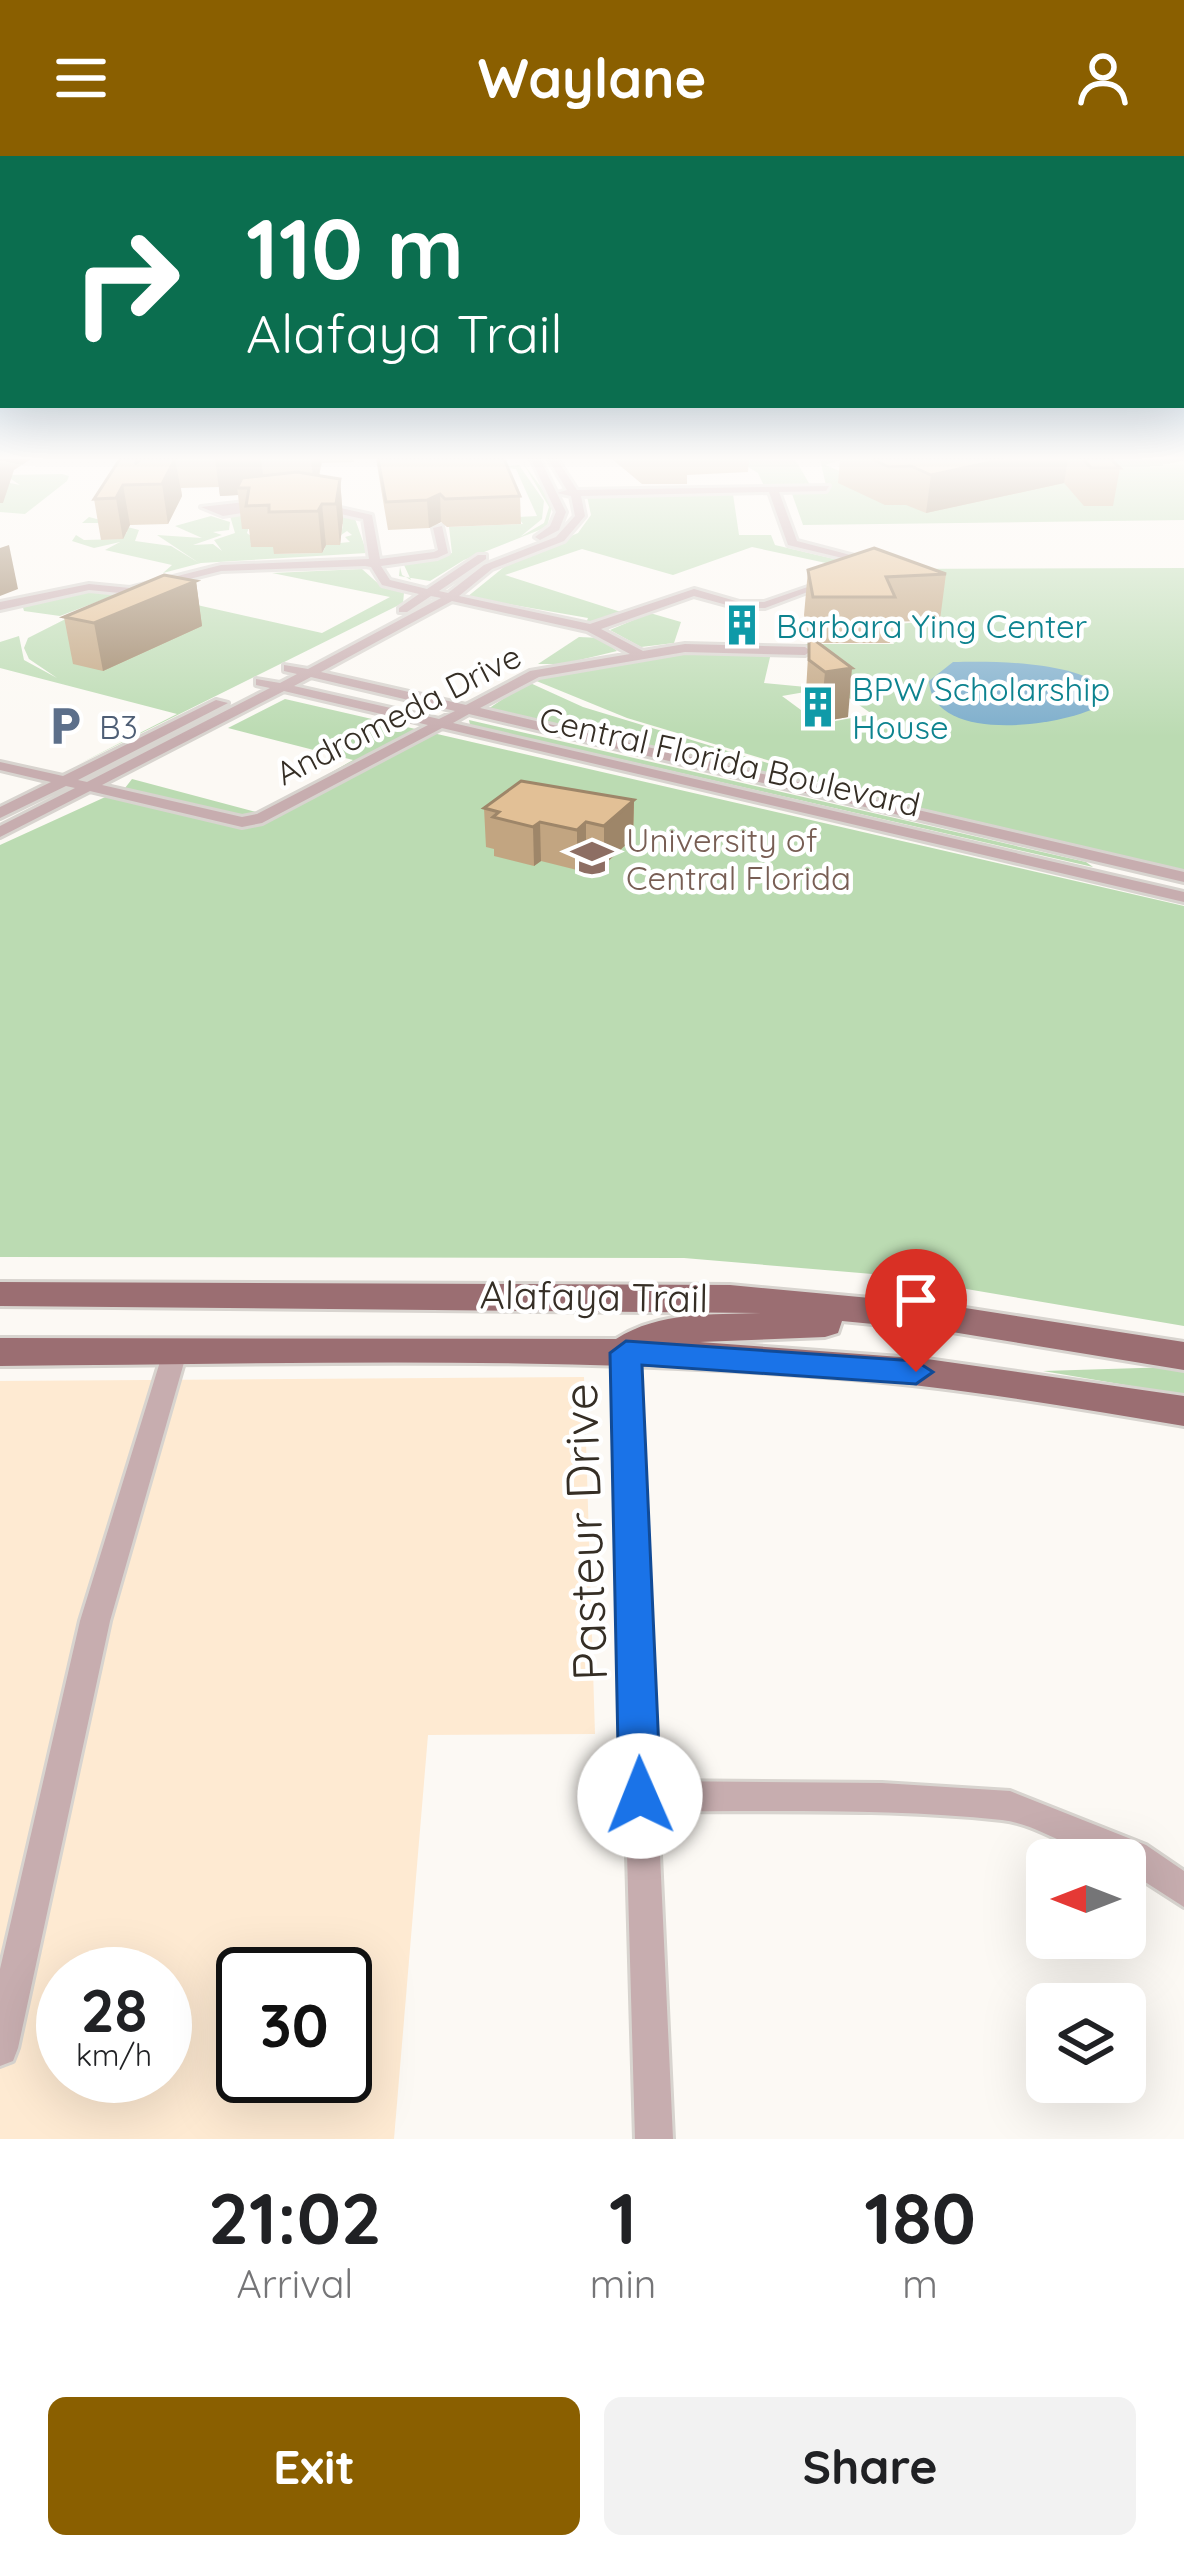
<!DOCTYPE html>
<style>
:root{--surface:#fff;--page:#f2f2f2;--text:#202124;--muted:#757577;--accent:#8a5f00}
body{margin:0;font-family:Quicksand,sans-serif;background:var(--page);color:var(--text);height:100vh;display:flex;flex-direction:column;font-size:45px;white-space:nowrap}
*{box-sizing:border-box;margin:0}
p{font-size:39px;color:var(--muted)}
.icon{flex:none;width:66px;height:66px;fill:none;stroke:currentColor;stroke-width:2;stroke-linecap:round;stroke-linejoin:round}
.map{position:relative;height:1983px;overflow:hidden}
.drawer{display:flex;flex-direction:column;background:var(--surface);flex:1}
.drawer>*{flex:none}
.guide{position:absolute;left:0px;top:0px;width:1185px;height:252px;box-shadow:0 12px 48px #0002;background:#0b6e4f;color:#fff;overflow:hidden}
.needle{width:78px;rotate:270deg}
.buttons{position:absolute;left:1026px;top:1683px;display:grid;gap:24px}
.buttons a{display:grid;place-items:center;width:120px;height:120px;border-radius:18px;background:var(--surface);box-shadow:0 12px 48px #0002;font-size:60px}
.speed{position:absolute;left:36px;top:1791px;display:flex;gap:24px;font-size:60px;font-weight:700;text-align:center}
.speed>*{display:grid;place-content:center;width:156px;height:156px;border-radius:50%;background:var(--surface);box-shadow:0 12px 48px #0002;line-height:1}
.speed small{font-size:30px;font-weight:400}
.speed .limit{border:6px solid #111;border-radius:18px;background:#fff;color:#111}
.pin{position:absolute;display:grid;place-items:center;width:102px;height:102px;color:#fff;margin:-123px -51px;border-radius:50% 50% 50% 0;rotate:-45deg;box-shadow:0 0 12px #0007}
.pin .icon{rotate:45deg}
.me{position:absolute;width:132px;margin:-66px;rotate:359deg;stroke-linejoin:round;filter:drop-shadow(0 0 9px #0008)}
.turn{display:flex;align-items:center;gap:42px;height:252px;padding:0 48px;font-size:54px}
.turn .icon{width:156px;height:156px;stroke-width:2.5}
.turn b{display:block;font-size:84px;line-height:102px}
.eta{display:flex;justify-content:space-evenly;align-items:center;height:204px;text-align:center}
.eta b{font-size:72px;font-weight:700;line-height:84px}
.cta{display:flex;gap:24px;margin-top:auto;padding:24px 48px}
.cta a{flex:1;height:138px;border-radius:18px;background:var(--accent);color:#fff;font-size:48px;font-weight:700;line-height:138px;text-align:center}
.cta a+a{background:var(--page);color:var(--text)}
header{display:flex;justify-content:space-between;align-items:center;height:156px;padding:0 48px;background:var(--accent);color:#fff;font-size:54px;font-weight:700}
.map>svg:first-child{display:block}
.built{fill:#feead2;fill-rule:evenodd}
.green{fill:#bbdbb2}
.water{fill:#7cadcb}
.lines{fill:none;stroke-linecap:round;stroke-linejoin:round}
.minor-casing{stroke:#d8d4cf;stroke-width:6}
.primary-casing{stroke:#d8d4cf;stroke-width:6}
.minor{fill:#c7adaf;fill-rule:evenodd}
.primary{fill:#9b6e72;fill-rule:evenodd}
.wall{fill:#c2a581}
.shaded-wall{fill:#9e8669}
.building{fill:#e2c096;stroke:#9e8669;stroke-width:3}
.route{fill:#1a73e8;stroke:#114b97;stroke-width:3}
.labels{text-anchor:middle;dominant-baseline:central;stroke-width:9;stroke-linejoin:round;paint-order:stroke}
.far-culture-label{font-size:33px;fill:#0d838f;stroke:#fff;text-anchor:start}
.far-street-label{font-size:33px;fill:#352e25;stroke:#fff}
.far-service-label{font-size:33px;fill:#4e5e75;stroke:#fff;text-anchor:start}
.far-education-label{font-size:33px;fill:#785e54;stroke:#fff;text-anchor:start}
.street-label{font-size:39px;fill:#352e25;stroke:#fff}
.near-street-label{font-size:48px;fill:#352e25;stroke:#fff}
</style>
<header><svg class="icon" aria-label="menu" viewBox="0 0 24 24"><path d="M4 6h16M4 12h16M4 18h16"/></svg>Waylane<svg class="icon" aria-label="person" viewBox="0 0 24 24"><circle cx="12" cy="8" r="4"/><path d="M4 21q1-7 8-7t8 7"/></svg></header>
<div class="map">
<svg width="1184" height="1983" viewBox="0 0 1184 1983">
<rect width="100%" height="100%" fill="#fcf9f4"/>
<path class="built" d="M584 1221 595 1578 428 1579 394 1983H0V1225ZM63 1818H165V1920H63ZM243 1818H345V1920H243Z"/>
<g class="green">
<polygon points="735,303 795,303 810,329 764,330 758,317"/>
<polygon points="820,303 843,303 825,309 845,317 984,303 1184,303 1184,364 803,369 791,335 827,334"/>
<polygon points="523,307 553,347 547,371 464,404 430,425 399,420 400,411 402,419 411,424 404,409 452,397 449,371 523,368 518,361 537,360 516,313 497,311 519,309 544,345 542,363 520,381 544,367 549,351"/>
<polygon points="62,318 69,320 67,325 25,358 0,356 0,325 20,329 5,319"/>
<polygon points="686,336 733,338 739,379 771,379 775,389 864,410 854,413 752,391 673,419 582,393 505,419 621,456 586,467 588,462 467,441 509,407 578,377 591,359 587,340"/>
<polygon points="300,352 354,360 367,397 201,407 163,417 172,409 105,394 120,386 94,392 72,385 76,379 84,384 122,383 127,376 104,367 82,367 89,361 139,374 135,385 171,390 199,407 157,379 202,382 175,370 211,360 230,366 229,374 213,376 222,379 193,389 213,388 222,395 214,384 235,377 230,360 254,356 247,377 257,385 250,388 279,390 275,398 322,397 325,392 319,389 350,386 345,381 352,379 347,375 341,379 343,368 336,368 343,364"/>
<polygon points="1184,412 1184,714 826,630 784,609 627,562 534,524 659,496 771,497 764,527 806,531 805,536 782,540 820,568 872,558 816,519 812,492 780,488 894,488 886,469 920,466 878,413"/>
<polygon points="362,413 382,431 404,437 403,447 77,609 177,558 0,512 0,486 19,480 24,504 57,522 29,503 24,492 28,482 107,442 60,460 24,455 22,448 85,435 197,449 322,477 390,441 272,417"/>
<polygon points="650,457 681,466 674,487 641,491 610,474"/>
<polygon points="579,481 601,482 617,495 563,508 538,508"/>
<polygon points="528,526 583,551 784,612 814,630 488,553"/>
<polygon points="285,543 1184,750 1184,1170 884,1119 684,1102 0,1101 0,689 125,632 132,623 260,657 353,604 228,572"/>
<polygon points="469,564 1086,706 1093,711 470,569"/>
<polygon points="1173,1211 1184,1213 1184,1239 1043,1215"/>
</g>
<path class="water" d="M953 506C996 505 1073 505 1107 533V546C1071 570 933 591 929 525Z"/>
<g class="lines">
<g class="minor-casing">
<g id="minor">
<polygon points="531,303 540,303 566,356 559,374 540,384 535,381 550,370 556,356"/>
<path d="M548 303H557L577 334 829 330 826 335 779 336 797 385 881 407 876 410 788 389 769 336 581 340 585 360 564 385 492 413 459 440 590 468 694 433 739 446H764L834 422V426L765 452H738L694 440 601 473 643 495 685 488 805 491 811 495 805 499 685 496 539 521 480 552 1184 716V726L469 558 453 567 1184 736V746L442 572 262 667 242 671 90 635 0 681V670L75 632 66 630 0 662V651L51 626 0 614V606L63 620 216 544 228 547 78 624 87 626 270 532 256 529V523L280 527 297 518 284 515V509L308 513 441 442 431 440 407 456H399V452L419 438 382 429 371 411 365 410 221 415 130 438 89 434 0 454V446L89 428 130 432 221 409 369 403 363 363 314 352 318 347 372 359 380 403 434 396 438 394 433 372 442 370 448 397 437 402 381 410 390 424 427 433 478 399H486V403L439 435 448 437 484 409 556 381 575 360 571 340 557 337 567 334ZM452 445 587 475 630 498 530 515 466 549 321 516ZM311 521 455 555 439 563 294 530ZM284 535 428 569 257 658 242 661 102 629Z"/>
<polygon points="263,344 268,347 267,353 223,360 201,351"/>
<polygon points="175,1187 184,1190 187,1196 110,1465 18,1892 13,1905 0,1910 0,1813 80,1465 163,1196 166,1190"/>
<path d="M625 1188 634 1191 637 1197 657 1625 882 1627 1010 1635 1146 1689 1184 1715V1751L1125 1713V1704C1081 1704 1045 1669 1002 1664 888 1652 773 1656 658 1655L673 1983H635L613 1197 616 1191Z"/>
</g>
</g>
<g class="primary-casing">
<path id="primary" d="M0 1126 730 1129 946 1149 1184 1186V1214L946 1175 842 1165 838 1177 825 1181 700 1186 927 1203 1184 1240V1270C1070 1251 956 1231 840 1222 561 1199 280 1208 0 1210V1182L616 1183C660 1155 711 1159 761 1157L0 1150Z"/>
</g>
<use href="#minor" class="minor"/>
<use href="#primary" class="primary"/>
</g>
<g class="wall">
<polygon points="120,303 354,303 354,306 322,307 319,320 340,323 343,363 340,389 326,389 322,397 274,398 273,391 251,391 249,373 242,373 238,339 220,340 219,331 181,332 182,340 168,368 130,369 123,383 101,384 94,343"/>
<polygon points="376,303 504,303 520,340 521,368 447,371 441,366 429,372 388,374"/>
<polygon points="612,303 749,303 748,316 687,319 687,328 642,328"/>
<polygon points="840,303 1111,303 1120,312 1113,350 1084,350 1064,327 926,357 906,349 885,349 838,327"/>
<polygon points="808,414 946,418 940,464 892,466 890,487 818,487 848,561 820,566 805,553 809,483 804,459"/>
<polygon points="196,425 202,470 103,515 73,508 64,461"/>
<polygon points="634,644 633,682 604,709 586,705 577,714 541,705 534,710 494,700 494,693 486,691 484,652"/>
</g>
<g class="shaded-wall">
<polygon points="0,303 31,303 14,314 3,347 0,347"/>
<polygon points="175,303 182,340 168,368 162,328"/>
<polygon points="215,303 261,303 265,336 249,332 237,332 238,339 220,340"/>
<polygon points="311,303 322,303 315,340"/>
<polygon points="1005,303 1068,303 1064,327 926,357 931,319"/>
<polygon points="340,323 343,363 340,389 336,348"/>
<polygon points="123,329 130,369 123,383 116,342"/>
<polygon points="440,338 441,366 429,372 427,344"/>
<polygon points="322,348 326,389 322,397 318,355"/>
<polygon points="9,389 18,433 0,440 0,392"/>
<polygon points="196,425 202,470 103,515 94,467"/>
<polygon points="852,512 848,561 820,566 825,516"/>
<polygon points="634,644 633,682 604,709 604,670"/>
<polygon points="540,666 541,705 534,710 533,671"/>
<polygon points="586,666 586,705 577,714 577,674"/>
</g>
<g class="building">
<polygon points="120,303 138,303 135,308 141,303 175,303 162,328 123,329 116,342 94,343"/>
<polygon points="378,303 504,303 520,340 445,343 440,338 427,344 386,346"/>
<polygon points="872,303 1005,303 931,319 911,310 889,311"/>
<polygon points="1083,303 1111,303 1120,312 1091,312"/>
<polygon points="297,316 340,323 336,348 322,348 318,355 269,356 269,349 246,350 249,332 237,332 242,322"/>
<polygon points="874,392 946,418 886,421 895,441 813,441 808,414"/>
<polygon points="164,419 196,425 94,467 64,461"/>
<polygon points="809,480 852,512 825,516 809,504"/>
<polygon points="521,625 634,644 604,670 586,666 577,674 540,666 533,671 493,661 499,656 484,652"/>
</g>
<linearGradient id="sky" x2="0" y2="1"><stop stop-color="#7db1dc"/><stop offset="0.52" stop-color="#fefcfa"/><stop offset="1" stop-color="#fefcfa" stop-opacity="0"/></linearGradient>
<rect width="1184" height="581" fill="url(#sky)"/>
<polygon class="route" points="626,1185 916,1205 933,1216 916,1228 642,1209 661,1640 655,1654 640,1660 625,1654 619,1640 610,1197"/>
<defs>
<g id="building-bare" transform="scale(3.24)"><path d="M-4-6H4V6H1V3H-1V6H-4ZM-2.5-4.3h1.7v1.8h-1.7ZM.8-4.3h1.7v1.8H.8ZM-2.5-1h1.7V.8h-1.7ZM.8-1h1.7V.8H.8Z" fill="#0f9aa8" stroke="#fff" stroke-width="2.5" paint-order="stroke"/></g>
<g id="parking-bare" transform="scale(3.24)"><path d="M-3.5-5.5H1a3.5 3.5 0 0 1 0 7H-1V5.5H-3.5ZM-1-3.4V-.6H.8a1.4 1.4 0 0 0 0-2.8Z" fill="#5c6f8a" stroke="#fff" stroke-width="2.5" paint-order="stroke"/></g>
<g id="university-bare" transform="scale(3.24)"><path d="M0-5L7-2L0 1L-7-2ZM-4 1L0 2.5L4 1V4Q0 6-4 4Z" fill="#8d6e63" stroke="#fff" stroke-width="2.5" paint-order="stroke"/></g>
</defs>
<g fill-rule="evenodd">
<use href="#building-bare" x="742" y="469"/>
<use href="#building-bare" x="818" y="551"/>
<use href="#parking-bare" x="65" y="570"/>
<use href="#university-bare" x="592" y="702"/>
</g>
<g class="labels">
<g class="far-culture-label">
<text x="776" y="469">Barbara Ying Center</text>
<text x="852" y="532">BPW Scholarship<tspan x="852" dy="38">House</tspan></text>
</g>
<g class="far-street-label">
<text transform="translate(398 558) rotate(-27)">Andromeda Drive</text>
<text transform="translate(730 605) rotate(13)">Central Florida Boulevard</text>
</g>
<g class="far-service-label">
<text x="99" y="570">B3</text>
</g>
<g class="far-education-label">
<text x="626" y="683">University of<tspan x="626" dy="38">Central Florida</tspan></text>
</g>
<g class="street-label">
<text transform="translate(594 1140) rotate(1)">Alafaya Trail</text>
</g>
<g class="near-street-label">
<text transform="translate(584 1376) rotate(-92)">Pasteur Drive</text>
</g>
</g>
</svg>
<div class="buttons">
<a><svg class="needle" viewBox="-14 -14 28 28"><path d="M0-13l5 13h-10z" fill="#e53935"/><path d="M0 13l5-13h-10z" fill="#757577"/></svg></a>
<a><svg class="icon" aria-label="layers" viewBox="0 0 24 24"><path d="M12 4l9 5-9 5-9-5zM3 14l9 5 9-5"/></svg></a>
</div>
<div class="speed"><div>28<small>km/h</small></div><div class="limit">30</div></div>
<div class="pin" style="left:916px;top:1216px;background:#d93025"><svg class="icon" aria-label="arrive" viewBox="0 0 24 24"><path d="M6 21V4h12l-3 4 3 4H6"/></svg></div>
<svg class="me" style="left:640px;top:1640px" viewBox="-20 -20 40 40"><circle r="19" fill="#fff"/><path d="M0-13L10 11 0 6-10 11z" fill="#1a73e8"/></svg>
<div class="guide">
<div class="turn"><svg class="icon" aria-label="right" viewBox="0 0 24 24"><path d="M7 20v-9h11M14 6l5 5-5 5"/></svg><div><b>110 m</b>Alafaya Trail</div></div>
</div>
</div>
<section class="drawer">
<div class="eta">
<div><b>21:02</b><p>Arrival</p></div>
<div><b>1</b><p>min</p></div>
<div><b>180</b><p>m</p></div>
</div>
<div class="cta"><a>Exit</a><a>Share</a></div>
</section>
